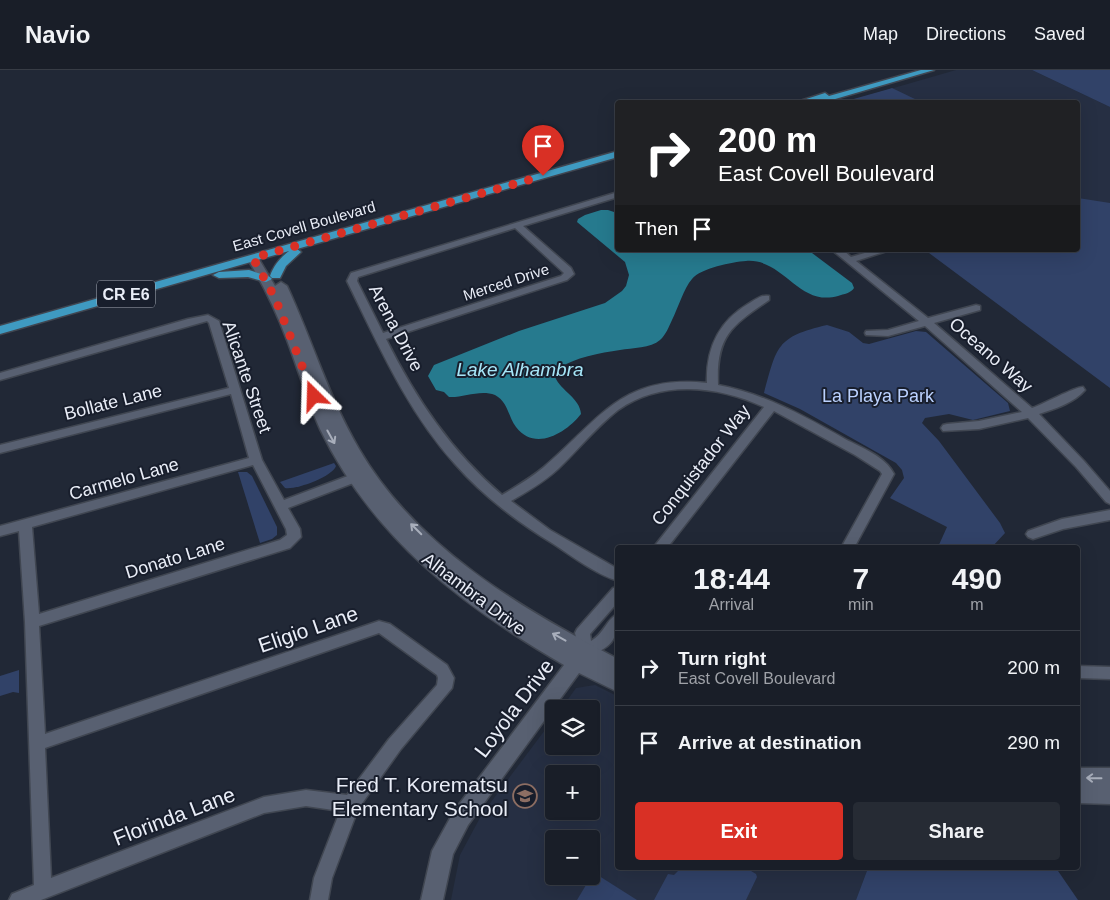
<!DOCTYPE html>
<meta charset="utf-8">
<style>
:root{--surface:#191e28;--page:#262b34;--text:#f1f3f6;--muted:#9fa2a8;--line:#373c45;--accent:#d93025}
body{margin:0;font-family:Arial,sans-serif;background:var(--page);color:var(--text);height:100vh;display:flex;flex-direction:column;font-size:19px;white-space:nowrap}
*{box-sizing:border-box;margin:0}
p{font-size:16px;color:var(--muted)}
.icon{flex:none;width:28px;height:28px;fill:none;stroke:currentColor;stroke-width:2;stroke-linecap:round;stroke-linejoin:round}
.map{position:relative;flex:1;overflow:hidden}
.sheet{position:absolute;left:615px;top:475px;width:465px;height:325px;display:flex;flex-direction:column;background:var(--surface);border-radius:5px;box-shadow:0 5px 20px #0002,0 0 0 1px var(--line)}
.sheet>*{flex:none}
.guide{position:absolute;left:615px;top:30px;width:465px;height:152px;border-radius:5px;box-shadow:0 5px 20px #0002,0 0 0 1px var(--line);background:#202124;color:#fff;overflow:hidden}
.tools{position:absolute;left:545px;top:630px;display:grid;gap:10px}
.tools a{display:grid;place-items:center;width:55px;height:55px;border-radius:5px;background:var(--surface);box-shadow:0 5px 20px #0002,0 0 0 1px var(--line);font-size:25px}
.pin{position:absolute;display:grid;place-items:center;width:42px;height:42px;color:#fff;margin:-51px -21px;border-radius:50% 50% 50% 0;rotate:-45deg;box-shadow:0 0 5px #0007}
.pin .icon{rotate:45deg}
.me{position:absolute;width:55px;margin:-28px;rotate:338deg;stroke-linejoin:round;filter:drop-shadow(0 0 4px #0008)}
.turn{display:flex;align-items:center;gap:18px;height:105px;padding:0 20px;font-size:22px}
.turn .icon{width:65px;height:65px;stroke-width:2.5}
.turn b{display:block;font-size:35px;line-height:42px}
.then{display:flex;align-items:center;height:48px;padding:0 20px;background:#0003;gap:10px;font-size:19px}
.eta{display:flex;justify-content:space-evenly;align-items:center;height:85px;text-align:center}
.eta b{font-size:30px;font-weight:600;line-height:35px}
.button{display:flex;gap:10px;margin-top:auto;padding:10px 20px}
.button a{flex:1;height:58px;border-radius:5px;background:var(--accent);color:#fff;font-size:20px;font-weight:600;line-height:58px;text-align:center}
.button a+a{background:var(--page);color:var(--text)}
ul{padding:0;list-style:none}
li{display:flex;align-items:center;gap:15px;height:75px;padding:0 20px;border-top:1px solid var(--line)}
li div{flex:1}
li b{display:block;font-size:19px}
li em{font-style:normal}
header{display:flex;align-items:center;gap:30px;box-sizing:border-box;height:70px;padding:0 25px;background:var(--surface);border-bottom:1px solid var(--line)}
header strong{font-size:24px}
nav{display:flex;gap:28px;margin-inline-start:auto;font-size:18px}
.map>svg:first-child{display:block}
.built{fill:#262f43;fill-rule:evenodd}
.green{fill:#314268}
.water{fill:#267a8e}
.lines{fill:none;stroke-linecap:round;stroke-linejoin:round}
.street-casing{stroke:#404651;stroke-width:3}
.secondary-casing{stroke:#404651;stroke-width:3}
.primary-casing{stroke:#404651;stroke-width:3}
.street{fill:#586071;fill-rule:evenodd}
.secondary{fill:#586071;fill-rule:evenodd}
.primary{fill:#3f9ac1;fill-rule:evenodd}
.oneway{stroke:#a8aebb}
.route{stroke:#d93025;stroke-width:9;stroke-dasharray:0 16.2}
.labels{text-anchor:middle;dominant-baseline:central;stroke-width:4;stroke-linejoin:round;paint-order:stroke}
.far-street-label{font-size:15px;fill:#e9edf7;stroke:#181e2c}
.shield{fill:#181e2c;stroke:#aaafba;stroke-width:1}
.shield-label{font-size:16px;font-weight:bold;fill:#e9edf7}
.street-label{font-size:18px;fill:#e9edf7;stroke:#181e2c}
.park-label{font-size:18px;fill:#bbd1fe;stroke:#181e2c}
.water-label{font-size:19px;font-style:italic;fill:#a6e6f8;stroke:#181e2c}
.near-street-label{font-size:21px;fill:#e9edf7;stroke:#181e2c}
.near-poi-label{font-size:21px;fill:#e9edf7;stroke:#181e2c;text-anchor:end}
</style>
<header>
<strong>Navio</strong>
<nav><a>Map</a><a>Directions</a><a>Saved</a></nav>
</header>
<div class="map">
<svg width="1110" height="830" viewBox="0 0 1110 830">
<rect width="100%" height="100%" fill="#212836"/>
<g class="built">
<polygon points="956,0 1032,0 1110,37 1110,301 939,180 1078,180 1078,32 845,32"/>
<path d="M595 615 617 626 618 798H868L856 830H451L460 785 482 744 554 648V676H591V639H561L576 618ZM554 704H591V741H554ZM554 769H591V806H554Z"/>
</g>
<g class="green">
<polygon points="1032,0 1110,0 1110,37"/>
<polygon points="892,18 919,31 843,32 889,19"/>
<polygon points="1078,128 1110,133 1110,318 925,180 1078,180"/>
<path d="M827 255 849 262 863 273 869 274 916 261 926 262 1008 333 1010 341 973 350 949 344 925 348 922 353 939 371 1000 453 1005 463 992 477H938L947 457 890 428 904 408 902 400 896 393 800 339 764 323C777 276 776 267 827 255Z"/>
<path d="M334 393 336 396C332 407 296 420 285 418L280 412Z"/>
<polygon points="238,402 247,402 252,406 277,457 277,465 272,469 260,473"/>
<polygon points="19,600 19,623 13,622 0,626 0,606"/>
<polygon points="678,798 746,798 756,804 757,807 746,830 654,830 668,804 674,805 678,801"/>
<polygon points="868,798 1056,798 1078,830 856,830"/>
<polygon points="596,804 637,830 577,830 592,805"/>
</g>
<path class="water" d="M601 140H608L617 143 618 180H808L852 213 854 218C851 223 844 224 838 226 798 237 784 188 746 191 732 192 701 198 692 209 684 218 678 238 672 250 669 256 666 265 660 270 651 278 632 278 620 280 600 283 575 287 558 299L555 307C561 321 580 328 581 344 566 363 535 382 516 357 508 346 508 332 495 325 480 319 463 328 449 327L444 322 436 320 428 306 434 295 519 261 605 233 622 221 626 216 629 205 625 192 577 152 578 149 585 145Z"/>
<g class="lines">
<g class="street-casing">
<g id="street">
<path d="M618 122V127L523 156 571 198 574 204 567 210 386 269C416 329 451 381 502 425 517 416 531 408 544 397 600 349 622 304 707 313 706 279 718 252 748 234 754 231 761 224 769 226V230C731 256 716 266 718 315 765 324 804 346 845 369 862 378 885 386 894 404L854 478H841L882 404 880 401 855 385 774 341 667 478H653L764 337C718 316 662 309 618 340 596 357 578 380 558 399 544 412 527 422 511 431L550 460 618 499V511C595 504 572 486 552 473 516 451 482 425 455 394 407 341 378 274 347 211L351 203ZM515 158 564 203 561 206 383 263 357 211 358 207Z"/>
<path d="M832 180H843L851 187 875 180H890L856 191 928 248 976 235 980 236V240L934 253 1032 338C1042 335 1076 316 1083 317L1085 320C1074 333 1054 339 1039 344L1084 391 1110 421V434L1106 432 1076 397 1028 348 979 359 943 361 941 358 943 355 947 354 979 351 1022 342 925 256 888 266 866 265 865 263 866 261 888 260 919 251Z"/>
<path d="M208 245 219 251 262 390 284 430 361 401 365 400 371 404 369 407 288 438 300 459 301 467 290 478 39 556 45 664 379 551 390 554 447 595 454 608 452 618 401 679 358 739 332 808 328 830H310L314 808 340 741 306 736 264 743 41 830H9L12 824 34 815 25 552 19 461 0 466V456L249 388 231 324 0 383V375L229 318 209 253 207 251 0 310V303L188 249ZM253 395 286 459 287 465 280 470 39 544 32 457ZM379 563 437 605 438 608 437 615 389 669 347 725 306 720 264 727 51 808 45 678Z"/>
<polygon points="1110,440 1110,450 1063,459 1033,469 1028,467 1026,464 1028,461 1062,449"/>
<path d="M618 517V532L590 564 591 571C604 564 607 548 618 544 618 571 611 578 585 587L580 585 575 563 577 559 613 518Z"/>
<polygon points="1078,596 1110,597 1110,609 1078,608"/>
</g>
</g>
<g class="secondary-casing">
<g id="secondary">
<path d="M253 185 257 186 275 216 281 212 287 216C312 270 329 328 359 379 416 477 520 538 618 589V622L579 603 468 755 453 784 443 830H421L432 781 454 741 564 595C462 536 373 468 320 359 307 330 298 299 287 270 276 241 263 214 247 188Z"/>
<polygon points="1078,698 1110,698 1110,734 1078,733"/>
</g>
</g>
<g class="primary-casing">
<g id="primary">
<polygon points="921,0 934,0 825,32 797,32 825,23 829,26"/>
<path d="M618 81V87L297 179 301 182 286 196 280 208H272L270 206C274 195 280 188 289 181L0 264V256Z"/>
<polygon points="249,200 270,207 272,209 266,212 248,207 219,208 213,205 219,202"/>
</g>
</g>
<use href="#street" class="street"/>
<use href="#secondary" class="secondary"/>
<use href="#primary" class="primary"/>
</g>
<defs><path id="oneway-shaft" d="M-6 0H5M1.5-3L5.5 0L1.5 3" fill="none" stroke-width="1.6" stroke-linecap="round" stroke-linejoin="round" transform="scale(1.25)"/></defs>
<g class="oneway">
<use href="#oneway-shaft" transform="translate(331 367) rotate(61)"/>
<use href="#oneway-shaft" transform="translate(416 459) rotate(-135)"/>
<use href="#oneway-shaft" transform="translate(559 567) rotate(-151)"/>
<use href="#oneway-shaft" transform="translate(1094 708) rotate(-179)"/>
</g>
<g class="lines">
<polyline class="route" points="314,326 275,228 253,188 543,106"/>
</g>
<defs>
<g id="school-ring" transform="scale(1.25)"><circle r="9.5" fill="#181e2c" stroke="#8d6e63" stroke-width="1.5"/><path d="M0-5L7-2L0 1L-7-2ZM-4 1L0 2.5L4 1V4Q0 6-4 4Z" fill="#8d6e63"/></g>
</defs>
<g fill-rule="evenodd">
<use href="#school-ring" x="525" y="726"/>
</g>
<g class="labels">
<g class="far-street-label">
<text transform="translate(304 156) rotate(-16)">East Covell Boulevard</text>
<text transform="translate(506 212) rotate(-18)">Merced Drive</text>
</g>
<rect class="shield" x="97" y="210.5" width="58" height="27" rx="4"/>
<g class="shield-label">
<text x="126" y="224">CR E6</text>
</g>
<g class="street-label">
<text transform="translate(396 258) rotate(62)">Arena Drive</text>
<text transform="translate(991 285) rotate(41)">Oceano Way</text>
<text transform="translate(247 307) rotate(71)">Alicante Street</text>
<text transform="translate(113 332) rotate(-14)">Bollate Lane</text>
<text transform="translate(701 395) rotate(-52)">Conquistador Way</text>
<text transform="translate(124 409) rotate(-16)">Carmelo Lane</text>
<text transform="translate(175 488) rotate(-17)">Donato Lane</text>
<text transform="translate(474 524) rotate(37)">Alhambra Drive</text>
</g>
<g class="park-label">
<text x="878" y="326">La Playa Park</text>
</g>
<g class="water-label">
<text x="520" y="299">Lake Alhambra</text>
</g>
<g class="near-street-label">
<text transform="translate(308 559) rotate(-19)">Eligio Lane</text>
<text transform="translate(514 638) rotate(-53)">Loyola Drive</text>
<text transform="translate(174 746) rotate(-21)">Florinda Lane</text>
</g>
<g class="near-poi-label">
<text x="508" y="714">Fred T. Korematsu<tspan x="508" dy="24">Elementary School</tspan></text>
</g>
</g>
</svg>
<div class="tools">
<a><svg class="icon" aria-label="layers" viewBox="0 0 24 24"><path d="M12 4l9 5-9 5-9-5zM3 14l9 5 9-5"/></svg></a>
<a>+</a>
<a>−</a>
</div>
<div class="pin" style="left:543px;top:106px;background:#d93025"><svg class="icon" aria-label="arrive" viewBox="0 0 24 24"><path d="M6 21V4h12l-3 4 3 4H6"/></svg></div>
<svg class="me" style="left:314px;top:326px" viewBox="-20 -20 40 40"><path d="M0-17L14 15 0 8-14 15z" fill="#d93025" stroke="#fff" stroke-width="4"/></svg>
<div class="guide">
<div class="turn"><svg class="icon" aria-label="right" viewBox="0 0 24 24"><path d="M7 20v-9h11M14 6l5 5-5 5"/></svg><div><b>200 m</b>East Covell Boulevard</div></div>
<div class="then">Then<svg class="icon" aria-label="arrive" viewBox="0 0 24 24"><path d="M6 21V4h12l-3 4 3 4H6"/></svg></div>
</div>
<section class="sheet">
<div class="eta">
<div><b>18:44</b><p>Arrival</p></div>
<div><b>7</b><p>min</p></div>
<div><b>490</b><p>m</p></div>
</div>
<ul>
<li><svg class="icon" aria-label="right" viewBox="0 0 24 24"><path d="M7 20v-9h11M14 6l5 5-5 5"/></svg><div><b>Turn right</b><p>East Covell Boulevard</p></div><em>200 m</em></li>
<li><svg class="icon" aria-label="arrive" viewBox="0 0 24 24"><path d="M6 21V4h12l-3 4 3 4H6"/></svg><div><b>Arrive at destination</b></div><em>290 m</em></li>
</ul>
<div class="button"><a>Exit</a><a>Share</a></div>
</section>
</div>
